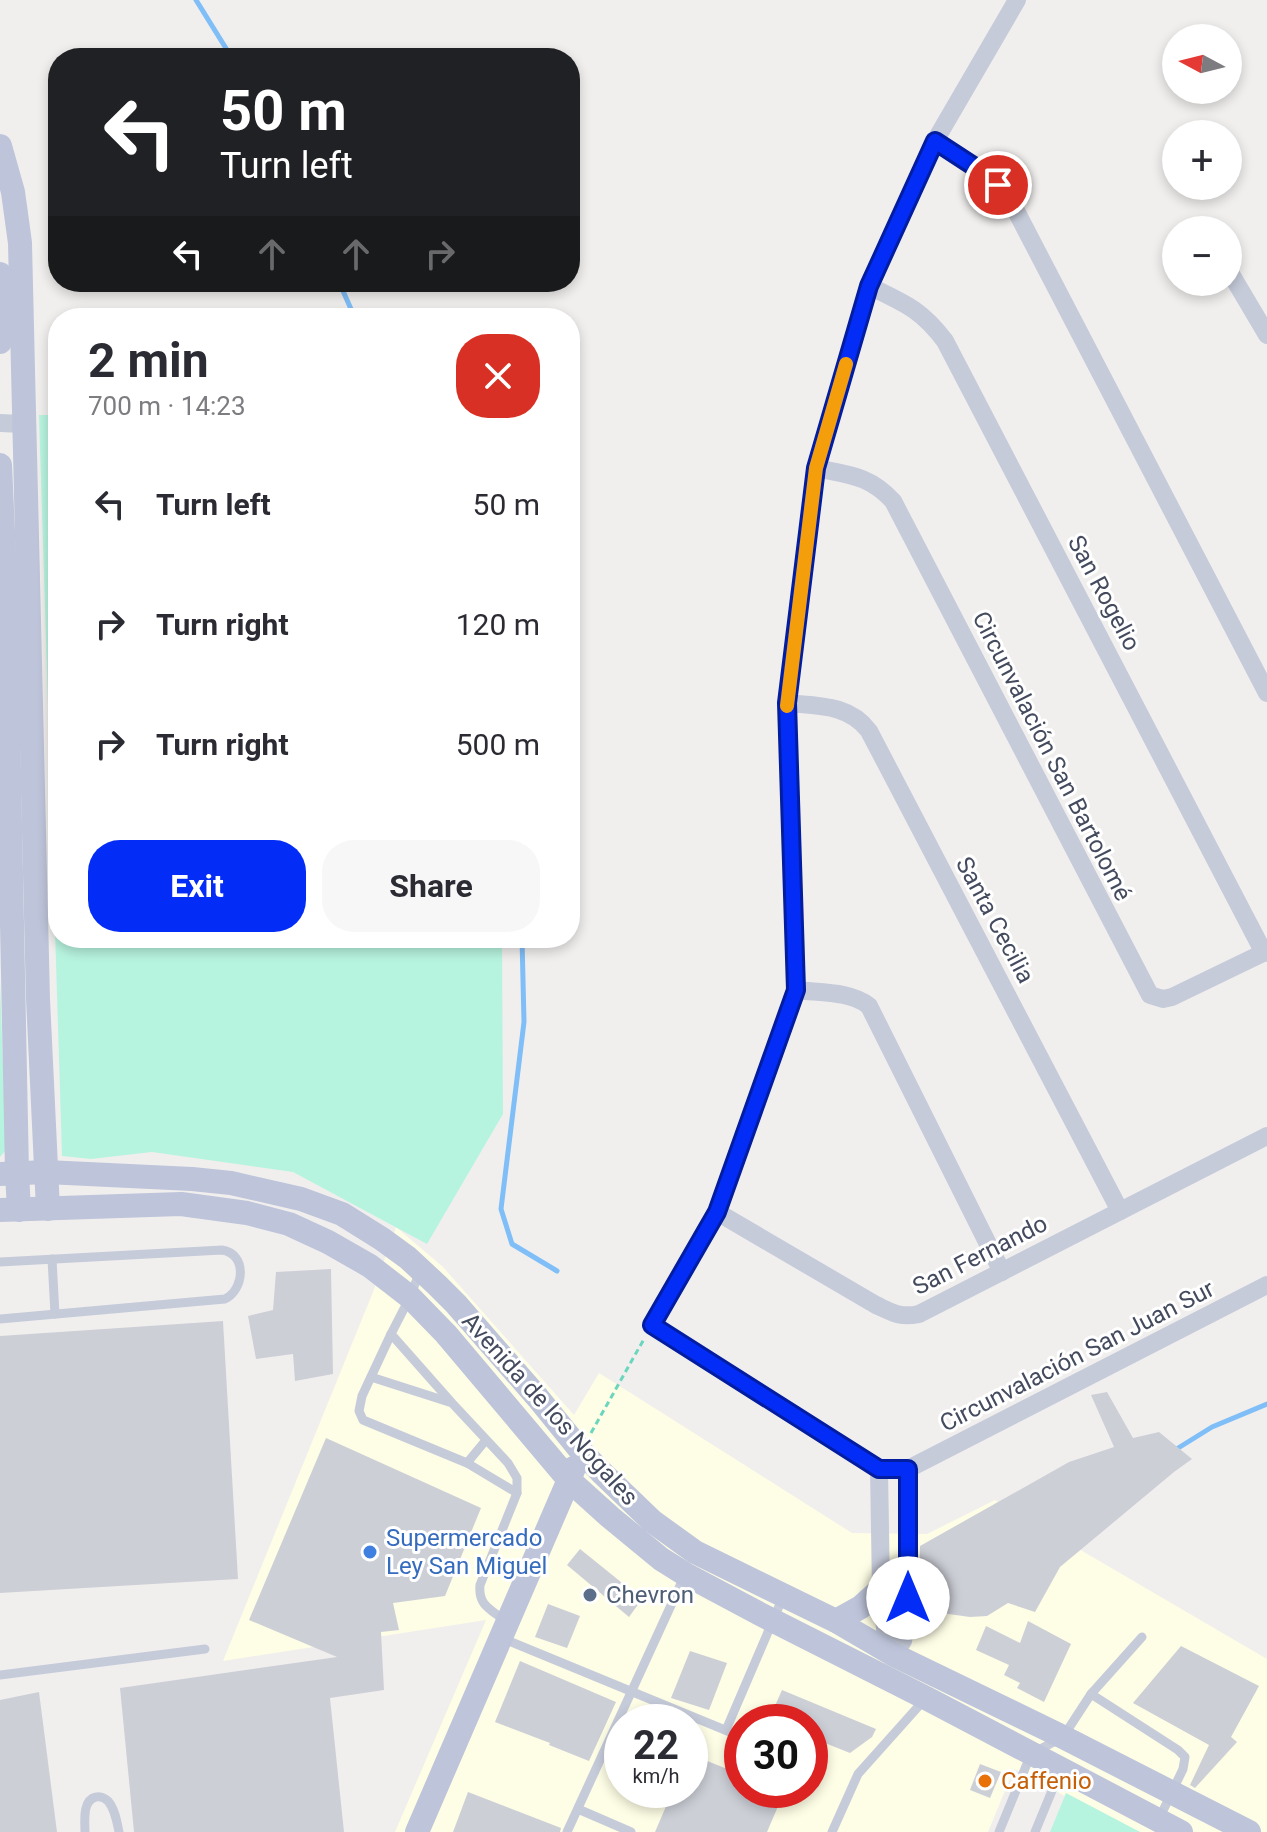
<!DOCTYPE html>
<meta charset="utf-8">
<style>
:root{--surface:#fff;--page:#f7f7f7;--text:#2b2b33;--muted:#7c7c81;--accent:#032df6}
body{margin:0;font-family:Roboto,sans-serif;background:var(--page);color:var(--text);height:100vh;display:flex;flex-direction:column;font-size:30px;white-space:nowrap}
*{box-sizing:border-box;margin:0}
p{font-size:26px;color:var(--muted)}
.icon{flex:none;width:44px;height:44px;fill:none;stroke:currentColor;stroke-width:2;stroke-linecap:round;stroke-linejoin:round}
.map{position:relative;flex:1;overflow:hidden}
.drawer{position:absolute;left:48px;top:308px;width:532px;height:640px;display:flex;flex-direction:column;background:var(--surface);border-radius:32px;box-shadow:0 4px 12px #0003}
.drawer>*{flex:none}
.hud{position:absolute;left:48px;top:48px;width:532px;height:244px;border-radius:32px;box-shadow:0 4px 12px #0003;background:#202124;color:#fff;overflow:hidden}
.needle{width:52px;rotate:277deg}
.buttons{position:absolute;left:1162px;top:24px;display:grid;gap:16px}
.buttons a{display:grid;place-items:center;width:80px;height:80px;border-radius:50%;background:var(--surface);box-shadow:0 4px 12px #0003;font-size:40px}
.speed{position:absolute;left:604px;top:1704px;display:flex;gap:16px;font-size:40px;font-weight:700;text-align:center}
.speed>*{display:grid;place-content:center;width:104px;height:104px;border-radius:50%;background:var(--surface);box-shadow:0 4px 12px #0003;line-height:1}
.speed small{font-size:20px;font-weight:400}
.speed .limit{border:12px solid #d22;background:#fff;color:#111}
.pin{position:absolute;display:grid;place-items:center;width:68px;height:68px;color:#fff;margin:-34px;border:4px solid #fff;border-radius:50%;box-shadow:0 2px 8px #0007}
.me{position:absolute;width:88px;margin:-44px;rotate:0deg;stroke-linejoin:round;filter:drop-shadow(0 0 6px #0008)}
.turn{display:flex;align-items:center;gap:28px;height:168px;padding:0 40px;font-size:36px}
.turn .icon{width:104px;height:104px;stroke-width:2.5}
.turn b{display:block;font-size:56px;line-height:68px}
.lanes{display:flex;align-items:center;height:76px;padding:0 40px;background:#0003;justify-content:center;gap:40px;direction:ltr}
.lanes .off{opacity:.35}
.round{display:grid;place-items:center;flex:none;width:84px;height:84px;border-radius:32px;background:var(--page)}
.overview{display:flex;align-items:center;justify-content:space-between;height:136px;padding:0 40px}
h1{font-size:48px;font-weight:700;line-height:60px}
.button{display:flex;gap:16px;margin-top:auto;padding:16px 40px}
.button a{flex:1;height:92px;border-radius:32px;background:var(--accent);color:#fff;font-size:32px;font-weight:700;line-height:92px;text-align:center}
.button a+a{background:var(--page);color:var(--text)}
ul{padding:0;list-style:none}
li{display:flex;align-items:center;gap:24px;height:120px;padding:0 40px}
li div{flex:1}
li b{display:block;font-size:30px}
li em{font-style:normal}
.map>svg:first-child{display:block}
.commercial{fill:#fefde5;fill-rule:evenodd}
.green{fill:#b7f4df}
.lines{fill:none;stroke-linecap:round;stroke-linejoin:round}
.stream{stroke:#7fbef7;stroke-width:5}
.building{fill:#cdcfd7}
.path{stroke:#6bd6be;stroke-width:3;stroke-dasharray:6 4;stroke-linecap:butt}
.lane{stroke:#c6cbda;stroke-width:9}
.street{stroke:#c6cbda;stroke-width:18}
.secondary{stroke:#bec4da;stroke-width:24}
.route-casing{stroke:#021da0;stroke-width:20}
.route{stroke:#032df6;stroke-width:14}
.slow{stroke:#f59e0b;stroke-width:14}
.shop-dot{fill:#3f7fe0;stroke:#fff;stroke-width:3}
.service-dot{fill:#5c6f8a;stroke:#fff;stroke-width:3}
.food-dot{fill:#e8710a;stroke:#fff;stroke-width:3}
.labels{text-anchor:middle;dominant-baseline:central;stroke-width:6;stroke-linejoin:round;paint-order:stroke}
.street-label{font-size:24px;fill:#444b5e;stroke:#fff}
.shop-label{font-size:24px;fill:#366cbe;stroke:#fff;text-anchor:start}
.service-label{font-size:24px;fill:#4e5e75;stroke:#fff;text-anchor:start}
.food-label{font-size:24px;fill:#c56008;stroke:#fff;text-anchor:start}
</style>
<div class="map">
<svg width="1267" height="1832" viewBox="0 0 1267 1832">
<rect width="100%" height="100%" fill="#f1efee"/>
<path class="commercial" d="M396 1227 443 1267 574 1415 599 1373 852 1533 927 1534 995 1500 1267 1659V1832H1133L1014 1769 988 1832H395L486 1620 223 1661 373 1292ZM622 1722H690V1790H622ZM742 1722H810V1790H742Z"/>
<g class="green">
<polygon points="39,415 58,415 58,938 502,938 503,1114 427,1244 293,1172 152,1152 91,1159 62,1156"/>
<polygon points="0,982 6,1150 0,1157"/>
<polygon points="1066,1793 1140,1832 1050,1832"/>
</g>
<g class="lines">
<g class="stream">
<polyline points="196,0 232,58"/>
<polyline points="339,282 355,318"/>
<polyline points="522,938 524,1022 501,1209 512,1244 557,1271"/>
<polyline points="1175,1450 1212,1427 1267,1404"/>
</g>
</g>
<g class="building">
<polygon points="331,1269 333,1374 295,1381 293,1354 256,1359 248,1316 273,1310 276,1272"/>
<polygon points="223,1321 238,1579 0,1593 0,1336"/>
<polygon points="1107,1392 1133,1438 1159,1432 1192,1459 1174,1472 1060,1567 1035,1612 1008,1603 987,1616 970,1617 920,1610 920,1546 1069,1462 1114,1447 1091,1395"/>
<polygon points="326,1438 481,1508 445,1596 393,1603 399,1630 381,1632 384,1690 330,1698 344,1832 134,1832 120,1688 337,1657 249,1620"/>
<polygon points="580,1549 642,1599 629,1617 567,1565"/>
<polygon points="548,1604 580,1616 567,1648 535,1637"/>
<polygon points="1028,1621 1071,1644 1044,1702 1017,1688 1020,1683 1004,1675 1009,1665 976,1650 986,1626 1020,1643"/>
<polygon points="1181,1646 1259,1686 1231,1737 1237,1742 1195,1788 1190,1785 1209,1745 1133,1703"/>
<polygon points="690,1651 727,1663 709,1710 671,1698"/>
<polygon points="520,1661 616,1702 589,1761 549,1745 550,1743 495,1722"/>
<polygon points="782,1690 876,1729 872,1737 850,1753 810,1737 810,1722 768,1722"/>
<polygon points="39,1692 57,1832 0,1832 0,1700"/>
<polygon points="690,1754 742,1775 742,1790 785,1790 767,1832 655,1832 673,1790 690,1790"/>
<polygon points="980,1764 1001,1772 990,1798 970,1790"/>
<polygon points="468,1792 561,1828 560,1832 453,1832"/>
</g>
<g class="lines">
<polyline class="path" points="591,1433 644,1339"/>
<g class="lane">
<polyline points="52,1259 55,1314"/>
<path d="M0 1262 222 1250C248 1254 244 1290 225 1299L0 1319"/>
<path d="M420 1271 410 1297 391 1334 452 1403 508 1463 517 1478V1493L480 1585C478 1605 490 1609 504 1620"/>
<polyline points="391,1334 362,1396 359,1411 363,1420 467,1463 486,1440"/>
<polyline points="371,1377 449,1402"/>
<polyline points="467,1463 517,1493"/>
<polyline points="504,1639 742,1737"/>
<polyline points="0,1675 205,1649"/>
<polyline points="1091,1694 1142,1637"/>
<polyline points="726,1730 783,1597"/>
<polyline points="578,1809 631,1832"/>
<path d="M85 1832C85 1822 82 1800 96 1797 100 1796 105 1798 108 1801 115 1809 117 1822 119 1832"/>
<polyline points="567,1832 684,1577"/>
<polyline points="832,1832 858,1774 925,1699"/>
<polyline points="999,1832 1031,1754 1063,1737 1091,1694 1178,1750 1185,1757 1183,1769 1159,1819"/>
<polyline points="1035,1832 1061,1769"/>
</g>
<g class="street">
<polyline points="1017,0 935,141 869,286 816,468 787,703 796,990 717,1212 652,1325 879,1469 908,1469 1267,1285"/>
<path d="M935 141C965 161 996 177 1015 209L1267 693"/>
<polyline points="1228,269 1267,335"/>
<path d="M869 286C904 303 921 309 945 341L1264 953"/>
<polyline points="0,423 23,424"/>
<path d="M816 468C849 475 869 475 893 501L1150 995 1163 999 1172 997 1267 951"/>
<path d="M787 703C817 706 849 704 869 731L1120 1211"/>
<path d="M796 990C819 993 851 991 869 1006L1002 1272"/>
<path d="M717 1212 876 1305C893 1313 900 1318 919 1314L1267 1136"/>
<polyline points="879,1469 881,1589 886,1638 894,1655"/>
<polyline points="894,1655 903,1641 908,1616 908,1469"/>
</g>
<g class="secondary">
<polyline points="0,146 13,192 20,243 38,999 48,1209"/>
<polyline points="0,274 0,342"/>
<polyline points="0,465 5,575 17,1173 19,1210"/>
<polyline points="0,1174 46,1172 192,1179 231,1183 301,1199 342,1214 382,1239 408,1258 437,1285 456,1304 538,1398 581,1451 601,1472 652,1521 695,1552 836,1621 894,1655 1063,1737 1249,1832"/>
<polyline points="0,1210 181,1204 247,1213 289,1224 328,1242 370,1266 410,1297 446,1334 569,1480 610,1517 661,1559 685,1574 760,1614 926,1698 1181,1832"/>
<polyline points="836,1621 861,1607 881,1589"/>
<polyline points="417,1832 574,1468"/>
</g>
</g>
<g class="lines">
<g class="route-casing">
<polyline id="route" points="908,1598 908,1469 879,1469 652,1325 717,1212 796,990 787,703 816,468 869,286 935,141 981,171 998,185"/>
</g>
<use href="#route" class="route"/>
<polyline class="slow" points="787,706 816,468 846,364"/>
</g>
<circle class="shop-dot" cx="370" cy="1552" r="8"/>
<circle class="service-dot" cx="590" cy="1595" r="8"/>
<circle class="food-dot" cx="985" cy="1781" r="8"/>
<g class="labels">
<g class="street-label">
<text transform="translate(1104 593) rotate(62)">San Rogelio</text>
<text transform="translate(1052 756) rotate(63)">Circunvalación San Bartolomé</text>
<text transform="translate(995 920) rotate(62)">Santa Cecilia</text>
<text transform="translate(980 1255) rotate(-27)">San Fernando</text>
<text transform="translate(1077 1356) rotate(-27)">Circunvalación San Juan Sur</text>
<text transform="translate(550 1409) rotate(48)">Avenida de los Nogales</text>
</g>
<g class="shop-label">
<text x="386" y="1538">Supermercado<tspan x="386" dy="28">Ley San Miguel</tspan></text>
</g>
<g class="service-label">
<text x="606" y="1595">Chevron</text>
</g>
<g class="food-label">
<text x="1001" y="1781">Caffenio</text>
</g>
</g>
</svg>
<div class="buttons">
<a><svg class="needle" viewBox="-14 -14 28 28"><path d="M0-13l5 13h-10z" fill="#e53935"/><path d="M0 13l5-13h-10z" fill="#7c7c81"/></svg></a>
<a>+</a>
<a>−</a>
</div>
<div class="speed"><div>22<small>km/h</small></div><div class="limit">30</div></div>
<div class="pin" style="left:998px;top:185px;background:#d93025"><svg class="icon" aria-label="arrive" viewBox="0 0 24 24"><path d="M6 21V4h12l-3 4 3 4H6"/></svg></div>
<svg class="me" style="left:908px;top:1598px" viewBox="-20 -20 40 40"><circle r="19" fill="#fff"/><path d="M0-13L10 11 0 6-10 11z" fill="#032df6"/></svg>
<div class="hud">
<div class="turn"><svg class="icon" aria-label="left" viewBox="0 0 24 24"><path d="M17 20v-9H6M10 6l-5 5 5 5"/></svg><div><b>50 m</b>Turn left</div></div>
<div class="lanes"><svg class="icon" aria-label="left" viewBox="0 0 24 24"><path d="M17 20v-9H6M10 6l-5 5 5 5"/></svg><svg class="icon off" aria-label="ahead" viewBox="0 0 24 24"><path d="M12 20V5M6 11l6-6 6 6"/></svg><svg class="icon off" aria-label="ahead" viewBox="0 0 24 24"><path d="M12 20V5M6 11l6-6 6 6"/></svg><svg class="icon off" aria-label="right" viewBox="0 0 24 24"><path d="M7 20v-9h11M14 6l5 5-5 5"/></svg></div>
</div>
<section class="drawer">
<div class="overview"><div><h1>2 min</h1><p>700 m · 14:23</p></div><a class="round" style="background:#d93025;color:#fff"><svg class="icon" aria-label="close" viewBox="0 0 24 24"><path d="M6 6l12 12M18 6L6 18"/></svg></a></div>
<ul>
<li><svg class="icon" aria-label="left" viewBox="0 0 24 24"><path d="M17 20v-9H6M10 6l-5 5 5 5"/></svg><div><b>Turn left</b></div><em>50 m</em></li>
<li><svg class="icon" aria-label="right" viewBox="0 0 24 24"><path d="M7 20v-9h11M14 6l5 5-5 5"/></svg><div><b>Turn right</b></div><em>120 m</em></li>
<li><svg class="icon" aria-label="right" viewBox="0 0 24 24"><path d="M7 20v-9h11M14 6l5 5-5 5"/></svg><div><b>Turn right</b></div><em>500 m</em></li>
</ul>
<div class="button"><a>Exit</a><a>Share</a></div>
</section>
</div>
